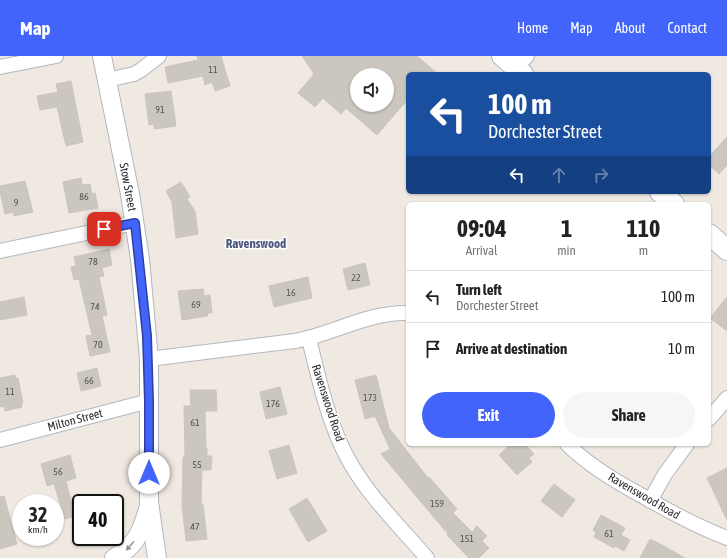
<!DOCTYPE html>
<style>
:root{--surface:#fff;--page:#f6f6f6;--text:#222;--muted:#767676;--line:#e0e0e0;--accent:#4264fb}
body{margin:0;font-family:"Asap Condensed",sans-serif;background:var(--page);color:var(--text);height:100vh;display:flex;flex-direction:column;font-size:15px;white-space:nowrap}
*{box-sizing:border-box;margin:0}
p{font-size:13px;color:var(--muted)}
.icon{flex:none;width:22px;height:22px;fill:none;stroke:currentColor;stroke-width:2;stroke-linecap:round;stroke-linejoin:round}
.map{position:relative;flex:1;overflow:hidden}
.sheet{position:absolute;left:406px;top:146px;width:305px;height:244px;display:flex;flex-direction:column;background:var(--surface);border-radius:6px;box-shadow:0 1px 3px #0004}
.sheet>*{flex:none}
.hud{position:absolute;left:406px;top:16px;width:305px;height:122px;border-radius:6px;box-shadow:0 1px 3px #0004;background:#1a4fa0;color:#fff;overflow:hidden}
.controls{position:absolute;left:350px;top:12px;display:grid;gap:8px}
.controls a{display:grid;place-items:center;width:44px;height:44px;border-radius:50%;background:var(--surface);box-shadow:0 1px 3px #0004;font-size:20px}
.speed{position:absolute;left:12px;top:438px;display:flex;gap:8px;font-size:20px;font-weight:700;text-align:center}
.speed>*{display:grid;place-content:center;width:52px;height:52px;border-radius:50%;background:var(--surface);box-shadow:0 1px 3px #0004;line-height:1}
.speed small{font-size:10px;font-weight:400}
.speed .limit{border:2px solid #111;border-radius:6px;background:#fff;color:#111}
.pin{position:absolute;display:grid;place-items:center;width:34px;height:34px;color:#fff;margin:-17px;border-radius:8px;box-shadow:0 2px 6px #0006}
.me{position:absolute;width:44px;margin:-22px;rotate:0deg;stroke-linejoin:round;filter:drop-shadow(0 0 3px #0008)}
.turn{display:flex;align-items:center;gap:14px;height:84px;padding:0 16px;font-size:18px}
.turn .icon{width:52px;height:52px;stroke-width:2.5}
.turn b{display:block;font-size:28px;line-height:34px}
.lanes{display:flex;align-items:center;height:38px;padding:0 16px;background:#0003;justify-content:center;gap:20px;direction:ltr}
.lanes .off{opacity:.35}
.eta{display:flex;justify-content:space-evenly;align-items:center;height:68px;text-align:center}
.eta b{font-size:24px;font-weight:700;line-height:28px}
.cta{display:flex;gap:8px;margin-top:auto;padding:8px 16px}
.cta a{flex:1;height:46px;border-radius:24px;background:var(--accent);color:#fff;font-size:16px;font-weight:700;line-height:46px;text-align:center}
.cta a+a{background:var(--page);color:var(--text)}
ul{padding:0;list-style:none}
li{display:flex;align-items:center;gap:12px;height:52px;padding:0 16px;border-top:1px solid var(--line)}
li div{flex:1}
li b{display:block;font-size:15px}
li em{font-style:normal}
header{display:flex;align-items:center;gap:24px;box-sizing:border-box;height:56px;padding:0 20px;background:var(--accent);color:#fff}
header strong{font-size:19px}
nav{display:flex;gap:22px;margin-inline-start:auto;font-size:14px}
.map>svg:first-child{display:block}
.building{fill:#cbc7bf;stroke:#cbc5ba;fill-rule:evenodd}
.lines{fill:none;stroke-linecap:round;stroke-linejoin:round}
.minor-casing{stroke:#b4b7c1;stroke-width:16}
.tertiary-casing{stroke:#b4b7c1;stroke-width:20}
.secondary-casing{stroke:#b4b7c1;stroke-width:22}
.minor{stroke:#fff;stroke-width:14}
.tertiary{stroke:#fff;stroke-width:18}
.secondary{stroke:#fff;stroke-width:20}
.oneway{fill:#969696}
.route-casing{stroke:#2b41a3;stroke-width:10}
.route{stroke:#4264fb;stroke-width:7}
.labels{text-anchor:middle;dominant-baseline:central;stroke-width:3;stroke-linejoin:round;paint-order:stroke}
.number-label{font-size:10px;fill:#555452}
.street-label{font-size:12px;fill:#2e2e2e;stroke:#fff}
.neighbourhood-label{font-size:13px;font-weight:bold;fill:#4d5680;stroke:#fff}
</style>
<header>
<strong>Map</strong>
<nav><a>Home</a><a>Map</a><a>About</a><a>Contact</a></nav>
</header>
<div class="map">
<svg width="727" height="502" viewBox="0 0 727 502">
<rect width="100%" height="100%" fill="#efe9e1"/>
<g class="building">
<polygon points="197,0 221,0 230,30 215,35 212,26 205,29 203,20 168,27 165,11 198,4"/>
<path d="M302 0H417L438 18H408V43L377 79 346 52 341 58 323 42 315 51 298 37 314 18ZM357 19H387V49H357Z"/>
<polygon points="71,25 83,86 66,90 57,51 40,54 37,40 58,36 56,28"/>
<polygon points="171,35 176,70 154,73 154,68 149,69 145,38"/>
<polygon points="727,81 727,109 719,118 709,109 709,101"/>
<polygon points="81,122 82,129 90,128 92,138 95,137 98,152 69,157 63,126"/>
<polygon points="25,125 33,156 14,160 13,156 5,158 0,136 0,130"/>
<polygon points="181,126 190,141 187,143 195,155 198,178 176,182 172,146 166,135"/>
<polygon points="109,193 112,209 102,212 104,220 99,221 107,259 102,260 110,296 90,300 86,280 92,279 79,223 74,224 71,211 76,210 74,201"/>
<polygon points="365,207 370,229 348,234 343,213"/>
<polygon points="308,221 312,242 274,251 269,230"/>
<polygon points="203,233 204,240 210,239 212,257 207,257 208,260 182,264 178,235"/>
<polygon points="24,241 27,259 0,264 0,246"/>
<polygon points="727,241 727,275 710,262"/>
<polygon points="97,312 101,330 81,335 77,317"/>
<polygon points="15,319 16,323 18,322 23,347 21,347 22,351 5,355 4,350 0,351 0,322"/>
<polygon points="376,319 389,372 428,422 429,421 457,453 453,457 472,476 477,470 487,480 482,485 489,492 479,502 469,502 447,479 448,478 401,422 381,398 390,393 375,360 365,363 355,324"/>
<polygon points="280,331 287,358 266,363 260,336"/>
<polygon points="190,334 216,334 217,355 205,355 206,392 207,392 207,400 212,400 211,414 202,414 201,448 203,448 207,483 186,485 182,449 183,401 185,401 184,350 191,350"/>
<polygon points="511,388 525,388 534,398 529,402 532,406 517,419 499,399"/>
<polygon points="289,389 297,417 277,423 269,395"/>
<polygon points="70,399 76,422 66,425 75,460 65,463 54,428 47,430 41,408"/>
<polygon points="727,412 727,464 707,422"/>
<polygon points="554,428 575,444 562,461 541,445"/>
<polygon points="4,440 17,488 0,493 0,441"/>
<polygon points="307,442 327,475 308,486 289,453"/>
<polygon points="601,459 625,472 621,479 630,484 624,495 615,490 614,492 594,481 596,476 593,474"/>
<polygon points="650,483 664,490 685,502 640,502"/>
</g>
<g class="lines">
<g class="minor-casing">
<g id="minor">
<polyline points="0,11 56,0"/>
<polyline points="516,11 527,0"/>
<polyline points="107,24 134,18 141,14 159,0"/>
<polyline points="0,195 135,167"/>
<path d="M309 283C318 319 326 357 342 391 361 433 397 467 427 502"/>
<path d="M149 303 295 285C333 278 368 256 408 257"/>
<polyline points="709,363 727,342"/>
<polyline points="0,384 149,345"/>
<path d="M567 388C588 409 613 424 639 438 668 455 696 470 727 482"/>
<polyline points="650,445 665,418 687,388"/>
</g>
</g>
<g class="tertiary-casing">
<g id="tertiary">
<polyline points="102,0 130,138 140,203 149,303 149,446 157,502"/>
<path d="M114 502C135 491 142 475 148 453"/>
</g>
</g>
<g class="secondary-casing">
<g id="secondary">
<polyline points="502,0 523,18"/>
<polyline points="660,136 674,148"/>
<polyline points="709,178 727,194"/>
</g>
</g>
<use href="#minor" class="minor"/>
<use href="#tertiary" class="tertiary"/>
<use href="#secondary" class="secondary"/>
</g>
<defs><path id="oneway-solid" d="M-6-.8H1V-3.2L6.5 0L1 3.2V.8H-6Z"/></defs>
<use class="oneway" href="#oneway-solid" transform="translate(130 490) rotate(132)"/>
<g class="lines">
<g class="route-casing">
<polyline id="route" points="104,173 135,167 147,280 149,345 149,417"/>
</g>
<use href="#route" class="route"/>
</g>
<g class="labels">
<g class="number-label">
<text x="213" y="13">11</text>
<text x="160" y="53">91</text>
<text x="84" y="140">86</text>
<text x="16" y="146">9</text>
<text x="93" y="205">78</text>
<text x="356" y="221">22</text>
<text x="291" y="236">16</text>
<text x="196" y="248">69</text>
<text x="95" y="250">74</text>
<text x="98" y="288">70</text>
<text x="89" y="324">66</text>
<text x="10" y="335">11</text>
<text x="370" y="341">173</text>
<text x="273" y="347">176</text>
<text x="195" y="366">61</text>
<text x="197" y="408">55</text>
<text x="58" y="415">56</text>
<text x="437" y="447">159</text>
<text x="195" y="470">47</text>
<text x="609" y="477">61</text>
<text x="467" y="482">151</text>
</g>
<g class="street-label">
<text transform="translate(128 131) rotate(79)">Stow Street</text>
<text transform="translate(328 347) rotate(72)">Ravenswood Road</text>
<text transform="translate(75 364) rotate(-15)">Milton Street</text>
<text transform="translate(644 440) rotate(30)">Ravenswood Road</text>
</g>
<g class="neighbourhood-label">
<text x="256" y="187">Ravenswood</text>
</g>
</g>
</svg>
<div class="controls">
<a><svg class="icon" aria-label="sound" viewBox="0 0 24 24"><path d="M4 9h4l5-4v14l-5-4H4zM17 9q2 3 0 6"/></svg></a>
</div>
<div class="speed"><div>32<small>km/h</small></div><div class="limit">40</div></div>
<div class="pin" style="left:104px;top:173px;background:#d93025"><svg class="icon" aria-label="arrive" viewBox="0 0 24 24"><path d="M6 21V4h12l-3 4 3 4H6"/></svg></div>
<svg class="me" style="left:149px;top:417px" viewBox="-20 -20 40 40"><circle r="19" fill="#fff"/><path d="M0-13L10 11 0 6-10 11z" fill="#4264fb"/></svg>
<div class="hud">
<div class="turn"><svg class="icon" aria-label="left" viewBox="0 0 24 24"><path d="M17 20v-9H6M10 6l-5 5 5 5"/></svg><div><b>100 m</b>Dorchester Street</div></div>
<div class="lanes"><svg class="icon" aria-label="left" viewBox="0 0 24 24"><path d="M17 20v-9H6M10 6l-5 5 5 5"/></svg><svg class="icon off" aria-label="ahead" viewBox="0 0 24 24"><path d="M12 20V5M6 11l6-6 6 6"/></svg><svg class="icon off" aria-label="right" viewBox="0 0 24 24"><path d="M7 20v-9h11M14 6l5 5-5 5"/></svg></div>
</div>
<section class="sheet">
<div class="eta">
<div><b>09:04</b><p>Arrival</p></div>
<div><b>1</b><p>min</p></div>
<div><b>110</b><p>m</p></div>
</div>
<ul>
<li><svg class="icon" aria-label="left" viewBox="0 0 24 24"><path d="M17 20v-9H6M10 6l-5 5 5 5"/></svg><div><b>Turn left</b><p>Dorchester Street</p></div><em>100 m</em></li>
<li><svg class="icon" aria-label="arrive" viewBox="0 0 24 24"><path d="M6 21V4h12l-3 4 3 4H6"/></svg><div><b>Arrive at destination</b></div><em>10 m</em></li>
</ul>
<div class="cta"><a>Exit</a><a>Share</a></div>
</section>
</div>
